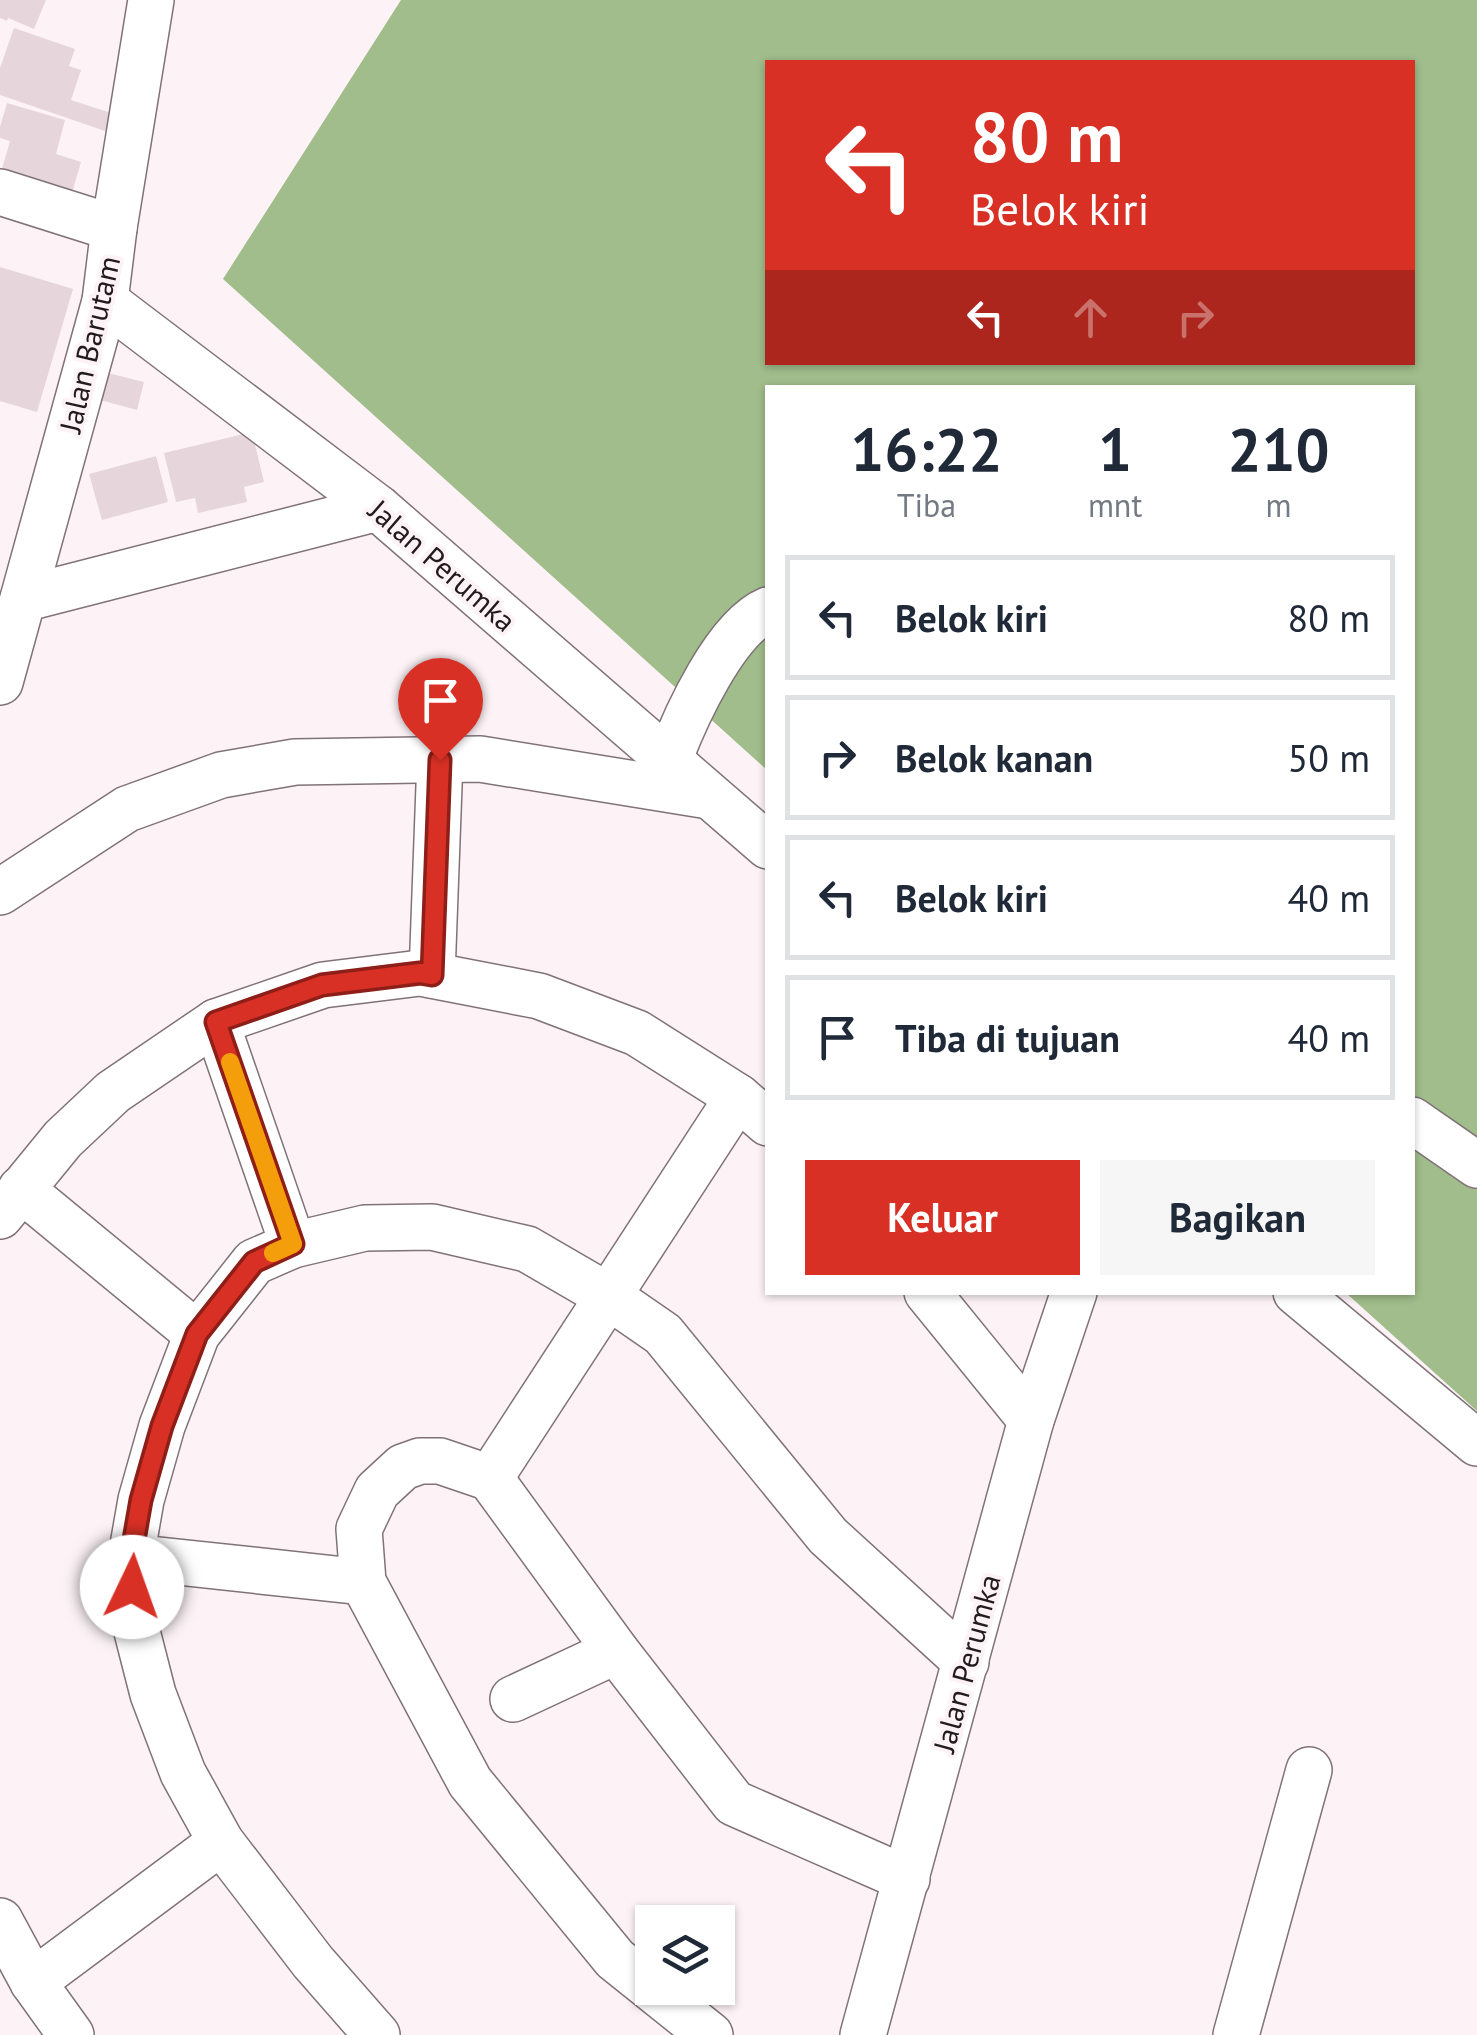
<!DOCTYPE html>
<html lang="id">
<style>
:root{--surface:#fff;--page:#f6f6f7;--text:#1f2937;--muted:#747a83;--line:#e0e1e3;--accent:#d93025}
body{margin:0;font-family:"PT Sans",sans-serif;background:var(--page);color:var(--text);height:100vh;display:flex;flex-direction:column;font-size:38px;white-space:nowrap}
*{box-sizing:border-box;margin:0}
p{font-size:32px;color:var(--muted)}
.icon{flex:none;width:55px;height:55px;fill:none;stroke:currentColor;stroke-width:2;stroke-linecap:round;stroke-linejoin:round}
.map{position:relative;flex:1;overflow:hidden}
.drawer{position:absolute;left:765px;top:385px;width:650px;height:910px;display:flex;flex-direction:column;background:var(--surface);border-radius:0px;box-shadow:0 2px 8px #0004}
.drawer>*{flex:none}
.hud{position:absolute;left:765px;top:60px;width:650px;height:305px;border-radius:0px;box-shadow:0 2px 8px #0004;background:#d93025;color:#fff;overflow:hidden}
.controls{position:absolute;left:635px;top:1905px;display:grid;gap:20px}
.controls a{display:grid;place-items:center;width:100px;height:100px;border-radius:0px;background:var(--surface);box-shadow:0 2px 8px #0004;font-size:50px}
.pin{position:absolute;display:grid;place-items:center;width:85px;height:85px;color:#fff;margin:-102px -42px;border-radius:50% 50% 50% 0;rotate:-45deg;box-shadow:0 0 10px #0007}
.pin .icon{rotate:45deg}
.me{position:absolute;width:110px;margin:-55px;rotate:3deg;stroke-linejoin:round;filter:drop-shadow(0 0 8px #0008)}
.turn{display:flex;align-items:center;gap:35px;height:210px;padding:0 40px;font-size:45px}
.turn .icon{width:130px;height:130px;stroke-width:2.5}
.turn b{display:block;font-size:70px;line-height:85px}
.lanes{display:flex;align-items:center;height:95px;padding:0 40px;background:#0003;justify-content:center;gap:50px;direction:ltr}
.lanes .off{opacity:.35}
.eta{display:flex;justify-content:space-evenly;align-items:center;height:170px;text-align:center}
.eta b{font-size:60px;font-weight:700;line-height:70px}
.button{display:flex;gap:20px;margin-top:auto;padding:20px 40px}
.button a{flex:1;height:115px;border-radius:0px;background:var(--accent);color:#fff;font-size:40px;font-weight:700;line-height:115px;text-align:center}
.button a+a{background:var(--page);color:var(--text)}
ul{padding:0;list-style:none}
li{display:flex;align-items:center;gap:30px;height:125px;margin:0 20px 15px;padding:0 20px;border:5px solid var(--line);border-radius:0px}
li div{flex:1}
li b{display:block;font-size:38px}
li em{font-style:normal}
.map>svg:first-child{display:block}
.forest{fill:#a0bd8b;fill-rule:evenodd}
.building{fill:#e6d6dc}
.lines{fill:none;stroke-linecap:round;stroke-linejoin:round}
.minor-casing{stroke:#817277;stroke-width:48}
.minor{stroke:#fff;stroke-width:45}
.route-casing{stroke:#8d1f18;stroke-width:25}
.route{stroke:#d93025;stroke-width:18}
.slow{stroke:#f59e0b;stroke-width:18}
.labels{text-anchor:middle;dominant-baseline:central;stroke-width:8;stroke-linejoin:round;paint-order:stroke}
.street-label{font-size:30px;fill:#211b1d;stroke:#fdf3f7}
</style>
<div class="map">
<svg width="1477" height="2035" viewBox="0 0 1477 2035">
<rect width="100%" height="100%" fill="#fdf3f7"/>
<path class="forest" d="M401 0H1477V1411L1346 1293 1412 1292V388H768L767 770 223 279ZM768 62H1412V362H768Z"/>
<g class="building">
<polygon points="0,0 46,0 34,29 8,18 7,21 0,18"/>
<polygon points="14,28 75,49 69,66 81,70 71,100 111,113 105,131 0,95 0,68"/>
<polygon points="7,103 65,120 56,154 81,162 71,196 0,176 10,141 0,138 0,127"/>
<polygon points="0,267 73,289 37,412 0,401"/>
<polygon points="100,371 144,382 137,410 93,398"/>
<polygon points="252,432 264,482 244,487 247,502 198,513 195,498 176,502 164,453"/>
<polygon points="156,456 168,502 102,520 89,474"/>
</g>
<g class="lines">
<g class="minor-casing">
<g id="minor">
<polyline points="0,192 114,228"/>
<polyline points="105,301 378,508 768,846"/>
<polyline points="23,599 378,508"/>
<polyline points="0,682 105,301 114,228 151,0"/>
<path d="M669 760C685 718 725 628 768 610"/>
<polyline points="0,892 127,809 221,775 295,762 480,759 709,796"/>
<polyline points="432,975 440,759"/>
<polyline points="216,1022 293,1245"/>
<polyline points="1412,1120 1477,1165"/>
<polyline points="21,1189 197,1334"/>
<polyline points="0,1216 63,1139 113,1092 216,1022 323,985 420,973 539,996 637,1033 738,1097 768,1123"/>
<polyline points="927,1292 1031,1420"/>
<polyline points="1296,1292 1477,1443"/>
<polyline points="490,1478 738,1097"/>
<polyline points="131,1557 363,1582"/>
<polyline points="513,1699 616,1651"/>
<polyline points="0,1921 33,1982 71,2035"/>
<polyline points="33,1982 221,1842"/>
<polyline points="377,2035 313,1962 221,1842 183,1773 153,1694 133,1616 131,1557 141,1500 162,1426 197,1334 254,1262 293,1245 365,1228 432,1227 527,1249 608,1296 663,1334 828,1536 966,1662"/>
<polyline points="710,2035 615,1959 470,1782 363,1582 359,1529 377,1491 403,1467 420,1461 440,1461 490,1478 616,1651 734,1803 907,1879"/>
<polyline points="863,2035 1031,1420 1074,1292"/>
<polyline points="1236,2035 1309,1770"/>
</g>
</g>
<use href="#minor" class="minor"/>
</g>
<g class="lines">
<g class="route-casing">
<polyline id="route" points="132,1587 131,1557 141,1500 162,1426 197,1334 254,1262 293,1244 216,1022 322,985 420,973 432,975 440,760"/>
</g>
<use href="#route" class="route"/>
<polyline class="slow" points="230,1062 293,1244 273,1253"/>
</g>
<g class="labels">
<g class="street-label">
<text transform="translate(89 344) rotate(-77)">Jalan Barutam</text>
<text transform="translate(443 565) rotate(41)">Jalan Perumka</text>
<text transform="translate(966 1663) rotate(-75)">Jalan Perumka</text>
</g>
</g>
</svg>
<div class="controls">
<a><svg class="icon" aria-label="layers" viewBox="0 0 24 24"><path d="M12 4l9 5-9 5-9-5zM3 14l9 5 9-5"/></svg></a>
</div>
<div class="pin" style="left:440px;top:760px;background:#d93025"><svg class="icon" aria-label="arrive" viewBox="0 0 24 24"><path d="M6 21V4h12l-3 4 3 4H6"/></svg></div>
<svg class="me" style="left:132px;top:1587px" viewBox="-20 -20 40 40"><circle r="19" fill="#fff"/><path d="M0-13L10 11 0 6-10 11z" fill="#d93025"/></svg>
<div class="hud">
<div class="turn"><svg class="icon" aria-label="left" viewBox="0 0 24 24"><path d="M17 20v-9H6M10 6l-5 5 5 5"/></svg><div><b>80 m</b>Belok kiri</div></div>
<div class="lanes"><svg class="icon" aria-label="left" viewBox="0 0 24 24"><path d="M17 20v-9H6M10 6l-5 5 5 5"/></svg><svg class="icon off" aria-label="ahead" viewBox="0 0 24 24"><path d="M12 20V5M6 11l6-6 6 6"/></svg><svg class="icon off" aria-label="right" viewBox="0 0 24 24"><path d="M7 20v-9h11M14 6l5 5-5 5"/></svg></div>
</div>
<section class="drawer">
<div class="eta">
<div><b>16:22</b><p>Tiba</p></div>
<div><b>1</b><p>mnt</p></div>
<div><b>210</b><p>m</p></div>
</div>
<ul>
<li><svg class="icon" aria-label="left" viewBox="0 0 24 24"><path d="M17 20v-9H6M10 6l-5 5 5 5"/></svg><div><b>Belok kiri</b></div><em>80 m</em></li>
<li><svg class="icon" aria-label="right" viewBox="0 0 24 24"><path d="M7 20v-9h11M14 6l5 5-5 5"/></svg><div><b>Belok kanan</b></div><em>50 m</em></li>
<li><svg class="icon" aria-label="left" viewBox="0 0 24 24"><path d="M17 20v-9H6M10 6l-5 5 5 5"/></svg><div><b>Belok kiri</b></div><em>40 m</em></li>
<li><svg class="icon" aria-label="arrive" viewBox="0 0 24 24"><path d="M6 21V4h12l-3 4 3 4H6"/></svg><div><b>Tiba di tujuan</b></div><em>40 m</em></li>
</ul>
<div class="button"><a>Keluar</a><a>Bagikan</a></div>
</section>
</div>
